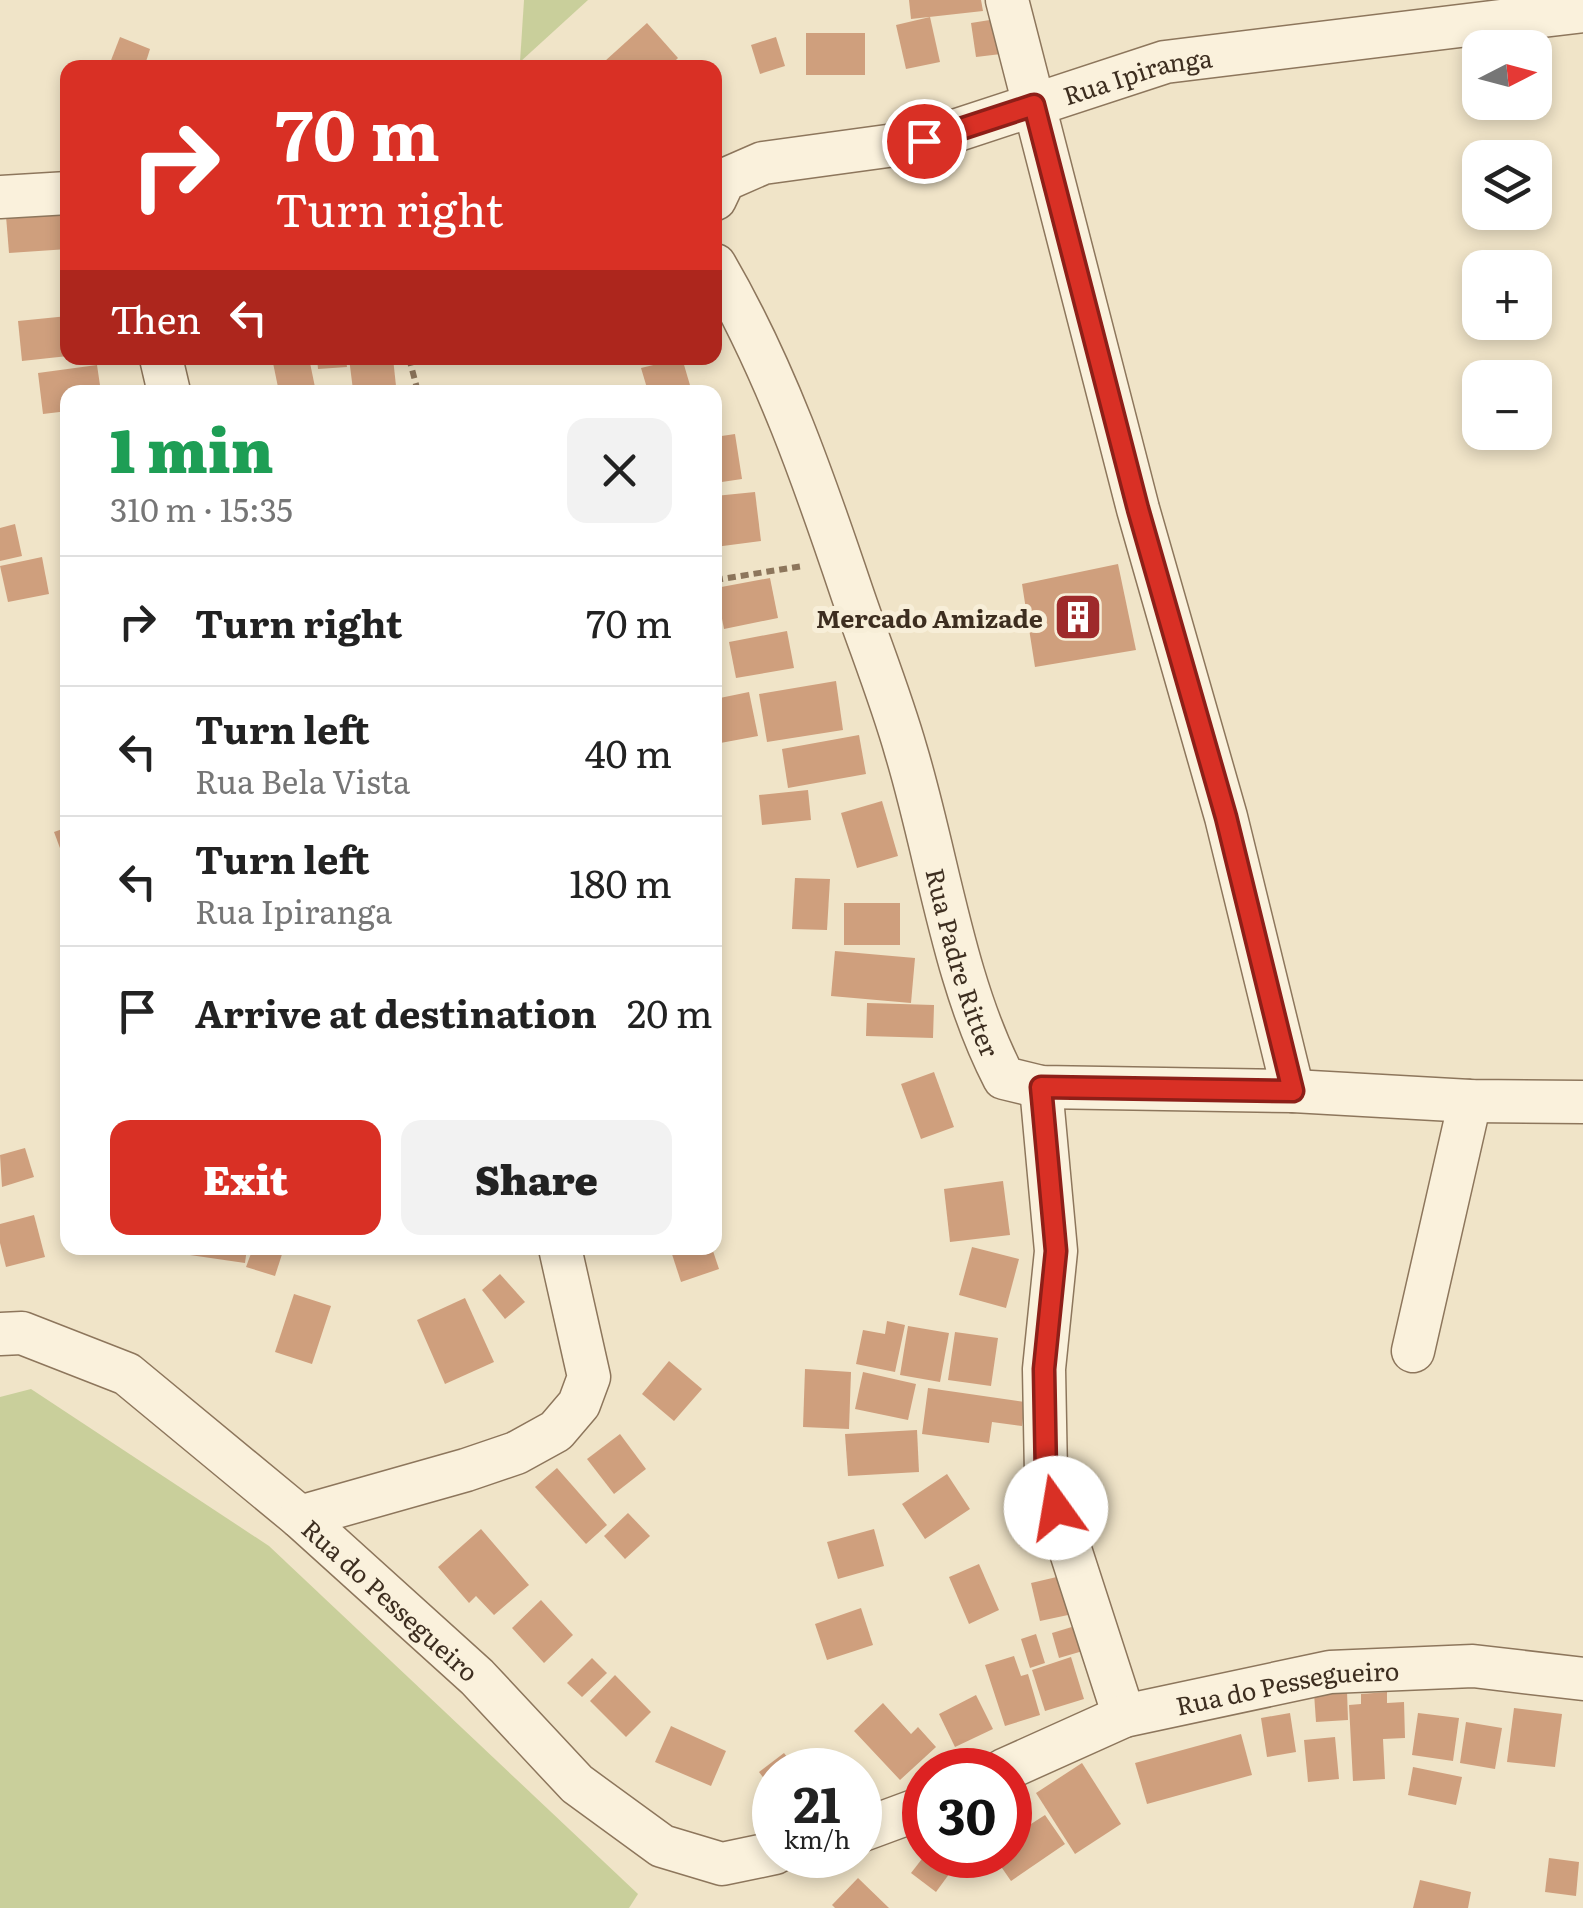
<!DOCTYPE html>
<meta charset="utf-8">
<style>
:root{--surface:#fff;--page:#f2f2f2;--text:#222;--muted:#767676;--line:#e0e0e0;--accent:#d93025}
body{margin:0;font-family:Literata,serif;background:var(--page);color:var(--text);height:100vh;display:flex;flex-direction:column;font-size:38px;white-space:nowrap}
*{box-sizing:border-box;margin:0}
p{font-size:32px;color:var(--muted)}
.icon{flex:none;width:55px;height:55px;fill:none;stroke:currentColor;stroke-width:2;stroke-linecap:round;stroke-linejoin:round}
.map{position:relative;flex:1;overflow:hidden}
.side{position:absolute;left:60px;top:385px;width:662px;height:870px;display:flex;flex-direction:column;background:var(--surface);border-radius:20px;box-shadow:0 5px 15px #0003}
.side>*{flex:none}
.hud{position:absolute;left:60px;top:60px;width:662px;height:305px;border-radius:20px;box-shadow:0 5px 15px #0003;background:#d93025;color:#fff;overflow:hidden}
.needle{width:65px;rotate:84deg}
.fabs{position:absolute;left:1462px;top:30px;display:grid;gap:20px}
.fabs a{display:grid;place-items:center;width:90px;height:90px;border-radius:20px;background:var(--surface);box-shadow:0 5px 15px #0003;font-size:50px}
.speed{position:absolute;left:752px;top:1748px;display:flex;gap:20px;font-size:50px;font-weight:700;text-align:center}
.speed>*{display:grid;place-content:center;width:130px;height:130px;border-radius:50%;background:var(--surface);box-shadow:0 5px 15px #0003;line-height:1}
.speed small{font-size:25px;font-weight:400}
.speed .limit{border:15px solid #d22;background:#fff;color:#111}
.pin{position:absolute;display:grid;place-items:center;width:85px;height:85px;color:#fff;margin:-42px;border:5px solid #fff;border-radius:50%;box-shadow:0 2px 10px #0007}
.me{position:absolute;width:110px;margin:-55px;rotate:347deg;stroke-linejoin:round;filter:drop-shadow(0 0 8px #0008)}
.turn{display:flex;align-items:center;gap:35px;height:210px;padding:0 50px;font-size:45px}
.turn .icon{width:130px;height:130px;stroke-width:2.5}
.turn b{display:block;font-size:70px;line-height:85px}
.then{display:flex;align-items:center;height:95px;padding:0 50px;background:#0003;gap:20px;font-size:38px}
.round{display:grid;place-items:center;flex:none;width:105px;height:105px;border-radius:20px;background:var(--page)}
.head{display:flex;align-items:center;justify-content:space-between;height:170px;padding:0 50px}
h1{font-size:60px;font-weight:800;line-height:75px;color:#1e9e55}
.cta{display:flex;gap:20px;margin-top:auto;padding:20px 50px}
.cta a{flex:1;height:115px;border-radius:20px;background:var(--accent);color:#fff;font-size:40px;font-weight:800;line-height:115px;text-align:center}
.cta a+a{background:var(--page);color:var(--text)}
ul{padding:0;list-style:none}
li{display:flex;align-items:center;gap:30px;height:130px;padding:0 50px;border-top:2px solid var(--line)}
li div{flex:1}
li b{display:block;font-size:38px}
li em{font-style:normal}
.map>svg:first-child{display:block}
.green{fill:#c9cf9b}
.building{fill:#cf9f7d}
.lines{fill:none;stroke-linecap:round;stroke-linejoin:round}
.minor-casing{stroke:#8d765c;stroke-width:45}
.path{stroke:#8d765c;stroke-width:6;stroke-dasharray:8 5;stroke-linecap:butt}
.minor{stroke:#faf1dc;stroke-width:42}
.route-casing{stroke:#8d1f18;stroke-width:25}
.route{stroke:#d93025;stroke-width:18}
.labels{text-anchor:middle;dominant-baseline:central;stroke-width:10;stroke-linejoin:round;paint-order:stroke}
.street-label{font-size:25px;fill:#3d2e20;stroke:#f7eed8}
.poi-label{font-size:25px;font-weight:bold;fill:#3d2e20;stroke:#f7eed8;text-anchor:end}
</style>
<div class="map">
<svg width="1583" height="1908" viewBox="0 0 1583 1908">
<rect width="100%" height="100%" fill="#f0e4c8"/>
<g class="green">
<polygon points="524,0 588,0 520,62"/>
<polygon points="31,1389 269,1546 638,1894 629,1908 0,1908 0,1397"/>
</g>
<g class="building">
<polygon points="909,0 981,0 983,11 911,19"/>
<polygon points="930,17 940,62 906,69 896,25"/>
<polygon points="996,19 1001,54 976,57 971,23"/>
<polygon points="647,23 678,58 668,68 611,68 605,61"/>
<rect x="806" y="33" width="59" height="42"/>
<polygon points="120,37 150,49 144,68 108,68"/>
<polygon points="776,37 785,66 760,74 751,45"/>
<polygon points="68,212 68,249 9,253 6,216"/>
<polygon points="68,262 68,297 63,297 60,263"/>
<polygon points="68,316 68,356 22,361 18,321"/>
<polygon points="272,358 309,358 316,392 279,392"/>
<polygon points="317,358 346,358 347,367 318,369"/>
<polygon points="349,358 393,358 396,386 353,390"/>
<polygon points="682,358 692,392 634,392 647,388 641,368"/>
<polygon points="97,365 101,392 68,392 68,411 43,414 38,373"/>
<polygon points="735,434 742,479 715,483 715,437"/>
<polygon points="755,492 761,541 715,547 715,496"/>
<polygon points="15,524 22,556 0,561 0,528"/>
<polygon points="42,557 49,594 8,602 0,566"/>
<polygon points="1118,564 1136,650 1035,667 1022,584"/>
<polygon points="770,578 778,618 724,629 716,588"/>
<polygon points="787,631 794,668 736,678 729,642"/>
<polygon points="836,681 843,730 767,742 759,694"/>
<polygon points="749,692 758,736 715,744 715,699"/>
<polygon points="859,735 866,774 788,788 782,749"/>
<polygon points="808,790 811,820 762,825 759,795"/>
<polygon points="882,801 898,856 857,868 841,813"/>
<polygon points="68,827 68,867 67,867 54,832"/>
<polygon points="795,878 830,879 827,930 792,929"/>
<rect x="844" y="903" width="56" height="42"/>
<polygon points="835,951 915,958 911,1003 831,996"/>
<polygon points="867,1003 934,1005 933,1038 866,1036"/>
<polygon points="934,1072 954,1127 921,1139 901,1084"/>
<polygon points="25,1148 34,1177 2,1187 0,1155"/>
<polygon points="1003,1181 1010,1235 950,1242 944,1189"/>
<polygon points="34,1215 45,1257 6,1267 0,1243 0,1224"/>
<polygon points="972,1247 1019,1259 1006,1308 959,1295"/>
<polygon points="184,1248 247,1248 245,1263 183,1254"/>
<polygon points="253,1248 284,1248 275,1276 246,1267"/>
<polygon points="670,1248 712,1248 719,1269 681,1282"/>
<polygon points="500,1274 525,1302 505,1319 482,1290"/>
<polygon points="294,1294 331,1306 312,1364 275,1352"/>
<polygon points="465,1298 494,1362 445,1384 417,1320"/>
<polygon points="887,1321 905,1325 895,1372 856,1364 863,1330 885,1334"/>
<polygon points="908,1326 949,1333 940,1382 900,1375"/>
<polygon points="955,1332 998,1338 991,1386 948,1380"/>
<polygon points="669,1361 702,1389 674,1421 642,1394"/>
<polygon points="805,1369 851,1372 849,1429 803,1427"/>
<polygon points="863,1372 916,1384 908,1420 855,1409"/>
<polygon points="928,1388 1025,1402 1022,1426 992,1422 989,1443 922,1434"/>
<polygon points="917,1430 919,1472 848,1476 845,1434"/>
<polygon points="620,1434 646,1469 614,1494 587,1459"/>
<polygon points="557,1468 607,1525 586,1544 535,1487"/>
<polygon points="947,1474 970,1509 925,1539 902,1504"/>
<polygon points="1054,1500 1057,1542 1019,1546 1015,1504"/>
<polygon points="628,1513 650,1536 625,1559 604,1536"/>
<polygon points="481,1529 529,1585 494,1615 476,1596 469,1603 438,1567"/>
<polygon points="874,1529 884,1566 838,1579 827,1542"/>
<polygon points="979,1564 999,1610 969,1624 949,1577"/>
<polygon points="1074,1573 1082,1612 1040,1621 1031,1583"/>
<polygon points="541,1600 573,1635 544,1663 512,1628"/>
<polygon points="861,1608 873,1645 827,1660 815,1624"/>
<polygon points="1085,1623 1093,1648 1059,1658 1052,1633"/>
<polygon points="1036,1634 1045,1663 1030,1668 1021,1639"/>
<polygon points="1014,1656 1021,1676 1028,1674 1040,1715 1005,1726 985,1665"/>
<polygon points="1071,1657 1084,1699 1045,1711 1032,1670"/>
<polygon points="592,1658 607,1673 582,1697 567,1683"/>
<polygon points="615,1675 651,1712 626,1737 590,1701"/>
<polygon points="1347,1691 1348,1720 1316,1722 1314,1693"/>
<polygon points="1387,1692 1387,1703 1404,1702 1405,1738 1383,1739 1385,1779 1353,1781 1349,1705 1361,1704 1361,1694"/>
<polygon points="976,1695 993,1729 955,1747 939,1714"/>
<polygon points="883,1703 911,1734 918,1727 936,1747 900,1780 854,1731"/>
<polygon points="1514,1708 1562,1714 1555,1767 1507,1762"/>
<polygon points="1290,1713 1296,1752 1267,1757 1261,1718"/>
<polygon points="1418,1713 1459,1718 1453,1761 1412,1755"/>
<polygon points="1466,1722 1502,1728 1495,1769 1460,1763"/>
<polygon points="671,1726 726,1751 711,1786 655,1762"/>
<polygon points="1241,1734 1252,1775 1147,1804 1135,1763"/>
<polygon points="1335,1737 1339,1779 1308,1782 1304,1740"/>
<polygon points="784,1753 797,1770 775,1770 775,1793 759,1772"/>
<polygon points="1082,1763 1121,1824 1075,1854 1036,1793"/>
<polygon points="1413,1767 1462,1777 1456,1805 1408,1795"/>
<polygon points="1013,1798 1031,1824 1045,1815 1065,1844 1011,1881 993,1855 1010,1855 1010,1800"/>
<polygon points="925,1855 963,1855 936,1892 911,1873"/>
<polygon points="1549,1858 1579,1862 1576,1896 1545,1892"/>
<polygon points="858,1878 889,1908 835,1908 832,1905"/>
<polygon points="1420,1880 1471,1892 1468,1908 1413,1908"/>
</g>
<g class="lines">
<g class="minor-casing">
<g id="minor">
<polyline points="1007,0 1138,509 1226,817 1293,1091"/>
<polyline points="0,197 68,193"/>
<path id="s1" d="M715 199 724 180 763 163 924 141 1165 62 1583 11"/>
<path id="s2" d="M715 265C775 368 814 480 852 593 870 646 891 698 906 751 938 857 953 980 1004 1078L1041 1087 1293 1091 1470 1101 1583 1102"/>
<polyline points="161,358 169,392"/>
<polyline points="1041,1087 1056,1251 1044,1369 1046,1475 1124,1716"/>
<path id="s3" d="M0 1334 22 1333 127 1374 300 1517 477 1677 577 1784 662 1846 722 1864 775 1853"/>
<polyline points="1413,1351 1470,1101"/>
<polyline points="300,1517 466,1470 516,1453 556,1431 579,1404 589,1377 560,1248"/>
<path id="s4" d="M1004 1770 1124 1716 1330 1672 1473 1666 1583 1679"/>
<polyline points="860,1831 925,1807"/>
</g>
</g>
<g class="path">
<polyline points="409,358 418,392"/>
<polyline points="467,392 470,392"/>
<polyline points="715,580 803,566"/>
</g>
<use href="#minor" class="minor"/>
</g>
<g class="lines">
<g class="route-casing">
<polyline id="route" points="924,141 1034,105 1138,509 1226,817 1293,1091 1041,1087 1056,1251 1044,1369 1046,1475 1056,1508"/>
</g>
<use href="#route" class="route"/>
</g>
<defs>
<g id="building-square" transform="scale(2.5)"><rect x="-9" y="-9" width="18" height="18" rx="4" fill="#9e2a2b" stroke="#f7eed8"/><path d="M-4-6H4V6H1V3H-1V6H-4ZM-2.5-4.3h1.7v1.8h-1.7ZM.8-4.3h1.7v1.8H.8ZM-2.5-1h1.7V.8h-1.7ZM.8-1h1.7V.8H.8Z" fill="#fff"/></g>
</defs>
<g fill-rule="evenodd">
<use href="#building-square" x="1078" y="617"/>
</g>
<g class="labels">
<g class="street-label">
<text stroke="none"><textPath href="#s1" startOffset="450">Rua Ipiranga</textPath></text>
<text stroke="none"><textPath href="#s2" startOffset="742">Rua Padre Ritter</textPath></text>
<text stroke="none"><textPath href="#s3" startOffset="482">Rua do Pessegueiro</textPath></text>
<text stroke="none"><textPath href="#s4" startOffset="298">Rua do Pessegueiro</textPath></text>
</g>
<g class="poi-label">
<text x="1043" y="617">Mercado Amizade</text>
</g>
</g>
</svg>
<div class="fabs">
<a><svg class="needle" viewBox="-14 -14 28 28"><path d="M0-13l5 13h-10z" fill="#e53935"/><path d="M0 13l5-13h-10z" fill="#767676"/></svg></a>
<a><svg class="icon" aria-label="layers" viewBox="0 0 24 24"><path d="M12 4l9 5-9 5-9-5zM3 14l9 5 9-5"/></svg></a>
<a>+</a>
<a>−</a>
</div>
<div class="speed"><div>21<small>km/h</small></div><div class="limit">30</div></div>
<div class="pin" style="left:924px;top:141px;background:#d93025"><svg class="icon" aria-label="arrive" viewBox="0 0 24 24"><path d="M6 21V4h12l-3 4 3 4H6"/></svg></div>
<svg class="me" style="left:1056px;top:1508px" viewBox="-20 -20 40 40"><circle r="19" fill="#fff"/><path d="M0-13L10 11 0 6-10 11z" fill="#d93025"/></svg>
<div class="hud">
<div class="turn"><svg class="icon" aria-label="right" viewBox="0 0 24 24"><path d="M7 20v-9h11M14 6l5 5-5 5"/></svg><div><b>70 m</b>Turn right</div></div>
<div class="then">Then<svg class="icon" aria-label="left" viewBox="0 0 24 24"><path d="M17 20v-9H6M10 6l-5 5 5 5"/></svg></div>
</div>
<section class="side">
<div class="head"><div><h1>1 min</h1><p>310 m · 15:35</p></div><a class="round"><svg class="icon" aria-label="close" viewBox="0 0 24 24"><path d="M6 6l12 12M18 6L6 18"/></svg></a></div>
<ul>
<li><svg class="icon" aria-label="right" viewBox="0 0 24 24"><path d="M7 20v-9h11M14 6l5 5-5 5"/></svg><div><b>Turn right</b></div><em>70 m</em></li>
<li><svg class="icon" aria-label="left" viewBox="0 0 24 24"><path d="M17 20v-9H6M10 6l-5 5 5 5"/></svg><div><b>Turn left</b><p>Rua Bela Vista</p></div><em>40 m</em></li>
<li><svg class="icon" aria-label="left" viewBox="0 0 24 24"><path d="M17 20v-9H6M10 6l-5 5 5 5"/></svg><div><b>Turn left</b><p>Rua Ipiranga</p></div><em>180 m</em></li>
<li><svg class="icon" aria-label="arrive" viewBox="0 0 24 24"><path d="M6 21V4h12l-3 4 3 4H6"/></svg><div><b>Arrive at destination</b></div><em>20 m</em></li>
</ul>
<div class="cta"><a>Exit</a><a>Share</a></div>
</section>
</div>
